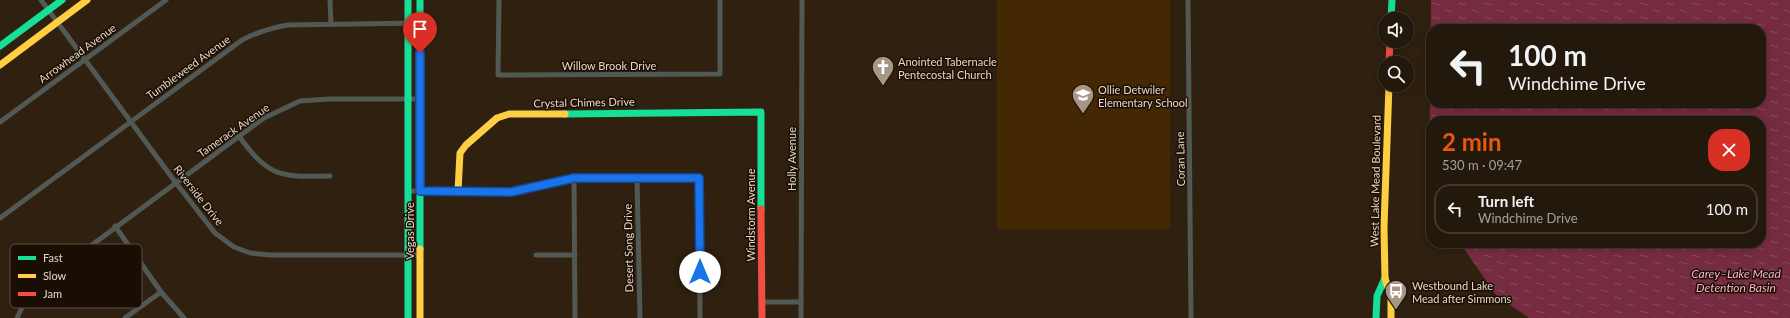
<!DOCTYPE html>
<meta charset="utf-8">
<style>
:root{--surface:#23180c;--page:#2f251a;--text:#f1f3f6;--muted:#a3a09d;--line:#40372d;--accent:#ea580c}
body{margin:0;font-family:Lato,sans-serif;background:var(--page);color:var(--text);height:100vh;display:flex;flex-direction:column;font-size:15px;white-space:nowrap}
*{box-sizing:border-box;margin:0}
p{font-size:13px;color:var(--muted)}
.icon{flex:none;width:22px;height:22px;fill:none;stroke:currentColor;stroke-width:2;stroke-linecap:round;stroke-linejoin:round}
.map{position:relative;flex:1;overflow:hidden}
.panel{position:absolute;left:1426px;top:116px;width:340px;height:132px;display:flex;flex-direction:column;background:var(--surface);border-radius:16px;box-shadow:0 2px 10px #0003,0 0 0 1px var(--line)}
.panel>*{flex:none}
.hud{position:absolute;left:1426px;top:24px;width:340px;height:84px;border-radius:16px;box-shadow:0 2px 10px #0003,0 0 0 1px var(--line);background:#23180c;color:var(--text);overflow:hidden}
.buttons{position:absolute;left:1378px;top:12px;display:grid;gap:8px}
.buttons a{display:grid;place-items:center;width:36px;height:36px;border-radius:50%;background:var(--surface);box-shadow:0 2px 10px #0003,0 0 0 1px var(--line);font-size:20px}
.pin{position:absolute;display:grid;place-items:center;width:34px;height:34px;color:#fff;margin:-41px -17px;border-radius:50% 50% 50% 0;rotate:-45deg;box-shadow:0 0 4px #0007}
.pin .icon{rotate:45deg}
.me{position:absolute;width:44px;margin:-22px;rotate:0deg;stroke-linejoin:round;filter:drop-shadow(0 0 3px #0008)}
.turn{display:flex;align-items:center;gap:14px;height:84px;padding:0 16px;font-size:18px}
.turn .icon{width:52px;height:52px;stroke-width:2.5}
.turn b{display:block;font-size:28px;line-height:34px}
.round{display:grid;place-items:center;flex:none;width:42px;height:42px;border-radius:16px;background:var(--page)}
.overview{display:flex;align-items:center;justify-content:space-between;height:68px;padding:0 16px}
h1{font-size:24px;font-weight:700;line-height:30px;color:var(--accent)}
ul{padding:0;list-style:none}
li{display:flex;align-items:center;gap:12px;height:50px;margin:0 8px 6px;padding:0 8px;border:2px solid var(--line);border-radius:16px}
li div{flex:1}
li b{display:block;font-size:15px}
li em{font-style:normal}
.map>svg:first-child{display:block}
.built{fill:#442703}
.water{fill:url(#water-ripples);fill-rule:evenodd}
.lines{fill:none;stroke-linecap:round;stroke-linejoin:round}
.street{stroke:#525954;stroke-width:5}
.fast{stroke:#16e098;stroke-width:7}
.slow{stroke:#ffcf43;stroke-width:7}
.jam{stroke:#f24e42;stroke-width:7}
.route-casing{stroke:#114b97;stroke-width:10}
.route{stroke:#1a73e8;stroke-width:7}
.labels{text-anchor:middle;dominant-baseline:central;stroke-width:3;stroke-linejoin:round;paint-order:stroke}
.street-label{font-size:11px;fill:#e7d6c5;stroke:#1a0e04}
.poi-label{font-size:11px;fill:#e7d6c5;stroke:#1a0e04;text-anchor:start}
.water-label{font-size:12px;font-style:italic;fill:#fab3c2;stroke:#1a0e04}
.key{fill:#1a0e04;stroke:#584a3e;stroke-width:1}
.key-label{font-size:11px;fill:#e7d6c5}
</style>
<div class="map">
<svg width="1790" height="318" viewBox="0 0 1790 318">
<defs>
<pattern id="water-ripples" width="26" height="14" patternUnits="userSpaceOnUse"><rect width="26" height="14" fill="#762c40"/><path d="M2 4q2-2 4 0t4 0M15 11q2-2 4 0t4 0" fill="none" stroke="#8a4a5a"/></pattern>
</defs>
<rect width="100%" height="100%" fill="#2f2010"/>
<rect class="built" x="997" y="0" width="173" height="229"/>
<path class="water" d="M1431 0H1790V318H1529L1496 295 1460 243H1761V121H1431V200L1429 197ZM1431 29H1761V103H1431Z"/>
<g class="lines">
<g class="street">
<polyline points="41,0 176,183 215,233 234,247 250,253 270,255 420,255"/>
<polyline points="330,0 331,24"/>
<polyline points="499,0 498,75 720,74 720,0"/>
<polyline points="1188,0 1191,318"/>
<polyline points="0,122 166,0"/>
<path d="M239 136C269 178 281 177 330 176"/>
<polyline points="574,178 575,318"/>
<polyline points="637,178 640,318"/>
<polyline points="408,191 511,192 574,178 699,178 700,318"/>
<path d="M0 218 242 40C257 32 271 28 288 25L420 23"/>
<polyline points="115,226 161,292 184,318"/>
<polyline points="536,255 575,255"/>
<polyline points="762,302 801,302"/>
<polyline points="17,318 29,293 39,284 264,118 300,101 329,99 420,99"/>
<polyline points="125,318 161,292"/>
<polyline points="801,318 802,0"/>
</g>
<g class="fast">
<polyline points="408,0 408,318"/>
<polyline points="420,0 420,249"/>
<polyline points="1391,19 1392,0"/>
<polyline points="0,46 62,0"/>
<polyline points="565,114 761,112 761,209"/>
<polyline points="1376,318 1377,296 1385,278"/>
</g>
<g class="slow">
<polyline points="0,65 87,0"/>
<polyline points="1389,85 1384,227 1385,278 1391,298 1391,318"/>
<polyline points="458,191 460,153 466,145 497,118 509,114 565,114"/>
<polyline points="420,249 420,318"/>
</g>
<g class="jam">
<polyline points="1389,63 1390,41"/>
<polyline points="761,209 762,318"/>
</g>
</g>
<g class="lines">
<g class="route-casing">
<polyline id="route" points="420,53 420,191 511,192 574,178 699,178 700,272"/>
</g>
<use href="#route" class="route"/>
</g>
<defs>
<g id="church-pin" transform="scale(1.15)"><path d="M0 17L-7.5 6A9.5 9.5 0 1 1 7.5 6Z" fill="#a79686" stroke="#1a0e04"/><path d="M-1.2-6h2.4v3.5h3.3v2.4h-3.3V6h-2.4V-.1h-3.3v-2.4h3.3Z" fill="#fff"/></g>
<g id="school-pin" transform="scale(1.15)"><path d="M0 17L-7.5 6A9.5 9.5 0 1 1 7.5 6Z" fill="#a79686" stroke="#1a0e04"/><path d="M0-5L7-2L0 1L-7-2ZM-4 1L0 2.5L4 1V4Q0 6-4 4Z" fill="#fff"/></g>
<g id="bus-pin" transform="scale(1.15)"><path d="M0 17L-7.5 6A9.5 9.5 0 1 1 7.5 6Z" fill="#a79686" stroke="#1a0e04"/><path d="M-5-6H5V4H4V6H2V4H-2V6H-4V4H-5ZM-3.5-4V0h7V-4ZM-3.5 1.2v1.5H-2V1.2ZM2 1.2v1.5H3.5V1.2Z" fill="#fff"/></g>
</defs>
<g fill-rule="evenodd">
<use href="#church-pin" x="883" y="67"/>
<use href="#school-pin" x="1083" y="95"/>
<use href="#bus-pin" x="1396" y="291"/>
</g>
<g class="labels">
<g class="street-label">
<text transform="translate(77 53) rotate(-36)">Arrowhead Avenue</text>
<text x="609" y="65">Willow Brook Drive</text>
<text transform="translate(188 67) rotate(-36)">Tumbleweed Avenue</text>
<text transform="translate(584 102) rotate(-1)">Crystal Chimes Drive</text>
<text transform="translate(233 130) rotate(-35)">Tamerack Avenue</text>
<text transform="translate(791 159) rotate(-90)">Holly Avenue</text>
<text transform="translate(1180 159) rotate(-91)">Coran Lane</text>
<text transform="translate(1375 181) rotate(-89)">West Lake Mead Boulevard</text>
<text transform="translate(199 195) rotate(52)">Riverside Drive</text>
<text transform="translate(750 215) rotate(-90)">Windstorm Avenue</text>
<text transform="translate(409 231) rotate(-90)">Vegas Drive</text>
<text transform="translate(628 248) rotate(-91)">Desert Song Drive</text>
</g>
<g class="poi-label">
<text x="898" y="61">Anointed Tabernacle<tspan x="898" dy="13">Pentecostal Church</tspan></text>
<text x="1098" y="89">Ollie Detwiler<tspan x="1098" dy="13">Elementary School</tspan></text>
<text x="1412" y="285">Westbound Lake<tspan x="1412" dy="13">Mead after Simmons</tspan></text>
</g>
<g class="water-label">
<text x="1736" y="273">Carey–Lake Mead<tspan x="1736" dy="14">Detention Basin</tspan></text>
</g>
</g>
<rect x="10" y="244" width="132" height="64" rx="6" class="key"/>
<rect x="18" y="256" width="18" height="4" fill="#16e098"/>
<rect x="18" y="274" width="18" height="4" fill="#ffcf43"/>
<rect x="18" y="292" width="18" height="4" fill="#f24e42"/>
<g class="key-label">
<text x="43" y="262">Fast</text>
<text x="43" y="280">Slow</text>
<text x="43" y="298">Jam</text>
</g>
</svg>
<div class="buttons">
<a><svg class="icon" aria-label="sound" viewBox="0 0 24 24"><path d="M4 9h4l5-4v14l-5-4H4zM17 9q2 3 0 6"/></svg></a>
<a><svg class="icon" aria-label="search" viewBox="0 0 24 24"><circle cx="10" cy="10" r="6"/><path d="M15 15l6 6"/></svg></a>
</div>
<div class="pin" style="left:420px;top:53px;background:#d93025"><svg class="icon" aria-label="arrive" viewBox="0 0 24 24"><path d="M6 21V4h12l-3 4 3 4H6"/></svg></div>
<svg class="me" style="left:700px;top:272px" viewBox="-20 -20 40 40"><circle r="19" fill="#fff"/><path d="M0-13L10 11 0 6-10 11z" fill="#1a73e8"/></svg>
<div class="hud">
<div class="turn"><svg class="icon" aria-label="left" viewBox="0 0 24 24"><path d="M17 20v-9H6M10 6l-5 5 5 5"/></svg><div><b>100 m</b>Windchime Drive</div></div>
</div>
<section class="panel">
<div class="overview"><div><h1>2 min</h1><p>530 m · 09:47</p></div><a class="round" style="background:#d93025;color:#fff"><svg class="icon" aria-label="close" viewBox="0 0 24 24"><path d="M6 6l12 12M18 6L6 18"/></svg></a></div>
<ul>
<li><svg class="icon" aria-label="left" viewBox="0 0 24 24"><path d="M17 20v-9H6M10 6l-5 5 5 5"/></svg><div><b>Turn left</b><p>Windchime Drive</p></div><em>100 m</em></li>
</ul>
</section>
</div>
